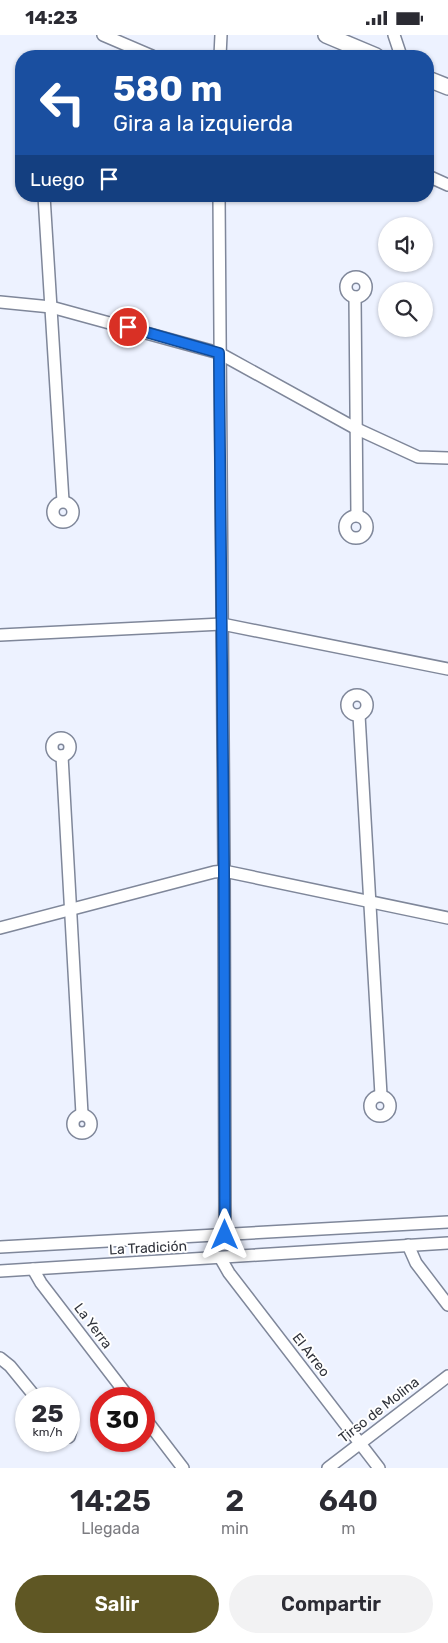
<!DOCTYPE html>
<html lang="es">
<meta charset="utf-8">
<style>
:root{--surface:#fff;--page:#f2f2f3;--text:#2b2b33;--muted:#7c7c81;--accent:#5f5724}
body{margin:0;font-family:Rubik,sans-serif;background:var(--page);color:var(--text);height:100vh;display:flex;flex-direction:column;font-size:19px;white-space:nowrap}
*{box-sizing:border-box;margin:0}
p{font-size:16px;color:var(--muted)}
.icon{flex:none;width:28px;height:28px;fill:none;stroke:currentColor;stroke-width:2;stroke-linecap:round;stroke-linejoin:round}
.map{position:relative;height:1433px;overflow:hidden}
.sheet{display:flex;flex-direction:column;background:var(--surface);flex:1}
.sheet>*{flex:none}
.banner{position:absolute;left:15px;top:15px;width:419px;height:152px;border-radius:20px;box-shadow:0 1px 4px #0004;background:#1a4fa0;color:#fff;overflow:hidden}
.tools{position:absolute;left:378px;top:182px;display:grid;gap:10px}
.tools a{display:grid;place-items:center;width:55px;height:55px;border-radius:50%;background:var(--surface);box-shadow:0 1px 4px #0004;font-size:25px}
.speed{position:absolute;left:15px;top:1352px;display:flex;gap:10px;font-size:25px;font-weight:700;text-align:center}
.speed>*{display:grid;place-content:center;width:65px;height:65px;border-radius:50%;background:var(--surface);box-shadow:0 1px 4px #0004;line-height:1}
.speed small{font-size:12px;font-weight:400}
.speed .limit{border:8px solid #d22;background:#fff;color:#111}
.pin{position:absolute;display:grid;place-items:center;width:42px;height:42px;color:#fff;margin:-21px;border:2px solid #fff;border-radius:50%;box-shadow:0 1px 5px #0007}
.me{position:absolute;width:55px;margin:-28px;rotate:0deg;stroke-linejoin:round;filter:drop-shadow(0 0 4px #0008)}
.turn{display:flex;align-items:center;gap:18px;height:105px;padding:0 15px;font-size:22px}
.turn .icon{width:65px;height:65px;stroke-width:2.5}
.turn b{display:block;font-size:35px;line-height:42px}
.then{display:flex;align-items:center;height:48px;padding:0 15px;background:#0003;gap:10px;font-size:19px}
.eta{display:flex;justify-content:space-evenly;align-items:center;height:85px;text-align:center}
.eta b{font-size:30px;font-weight:600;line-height:35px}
.button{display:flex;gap:10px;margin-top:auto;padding:10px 15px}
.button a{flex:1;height:58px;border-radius:30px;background:var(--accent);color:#fff;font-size:20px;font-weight:600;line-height:58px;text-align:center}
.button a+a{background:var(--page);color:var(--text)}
.status{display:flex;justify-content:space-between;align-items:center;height:35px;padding:0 25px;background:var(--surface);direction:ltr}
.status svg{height:14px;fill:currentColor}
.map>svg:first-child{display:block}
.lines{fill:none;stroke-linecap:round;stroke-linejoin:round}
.street-casing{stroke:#7f879a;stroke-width:14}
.secondary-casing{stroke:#7f879a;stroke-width:18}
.street{stroke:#fff;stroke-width:11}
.secondary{stroke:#fff;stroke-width:15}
.route-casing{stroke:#114b97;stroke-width:12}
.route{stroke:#1a73e8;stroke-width:9}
.labels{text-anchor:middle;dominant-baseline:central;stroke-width:4;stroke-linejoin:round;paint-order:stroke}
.street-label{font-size:14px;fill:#31343c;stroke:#fff}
</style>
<div class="status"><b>14:23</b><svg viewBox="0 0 49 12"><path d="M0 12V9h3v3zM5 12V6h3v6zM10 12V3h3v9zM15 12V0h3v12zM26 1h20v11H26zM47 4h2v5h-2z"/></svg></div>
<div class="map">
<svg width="448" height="1433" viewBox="0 0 448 1433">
<rect width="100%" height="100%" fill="#edf2ff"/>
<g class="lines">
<g class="street-casing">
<g id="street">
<polyline points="103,0 152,21"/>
<polyline points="394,0 401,21"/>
<polyline points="220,21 221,0"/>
<polyline points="428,141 448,150"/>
<polyline points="44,161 63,466"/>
<polyline points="219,161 224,836 225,1200"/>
<circle cx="356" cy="252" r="10"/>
<polyline points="355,262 357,480"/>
<polyline points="0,267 51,272 219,318 355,393 418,422 448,423"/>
<circle cx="63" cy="477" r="10"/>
<circle cx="356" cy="492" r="11"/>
<polyline points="0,600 222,589 448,634"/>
<circle cx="357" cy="670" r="10"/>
<polyline points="359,680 381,1060"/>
<circle cx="61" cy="712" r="9"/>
<polyline points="62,721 82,1079"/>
<polyline points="0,893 214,837 224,836 448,883"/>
<circle cx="380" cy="1071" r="10"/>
<circle cx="82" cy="1089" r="9"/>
<polyline points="408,1210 416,1228 448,1270"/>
<polyline points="0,1212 448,1187"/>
<polyline points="221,1224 229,1238 379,1433"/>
<polyline points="33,1234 41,1248 130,1364"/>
<polyline points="0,1236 448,1208"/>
<polyline points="0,1323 10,1331 37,1364"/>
<polyline points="144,1382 183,1433"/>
<polyline points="69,1388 71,1395 69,1402"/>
<polyline points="328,1433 448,1341"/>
</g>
</g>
<g class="secondary-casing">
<g id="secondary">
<polyline points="326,0 376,21"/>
<polyline points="428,44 448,52"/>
</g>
</g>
<use href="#street" class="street"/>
<use href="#secondary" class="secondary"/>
</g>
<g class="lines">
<g class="route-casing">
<polyline id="route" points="128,292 219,318 224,836 225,1200"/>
</g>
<use href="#route" class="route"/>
</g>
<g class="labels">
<g class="street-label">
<text transform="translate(148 1213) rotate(-3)">La Tradición</text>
<text transform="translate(93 1291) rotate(53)">La Yerra</text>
<text transform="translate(311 1320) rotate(52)">El Arreo</text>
<text transform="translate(379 1375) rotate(-38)">Tirso de Molina</text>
</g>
</g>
</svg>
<div class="tools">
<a><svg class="icon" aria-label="sound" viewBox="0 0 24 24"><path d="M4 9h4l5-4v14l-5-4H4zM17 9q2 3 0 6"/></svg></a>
<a><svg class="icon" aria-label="search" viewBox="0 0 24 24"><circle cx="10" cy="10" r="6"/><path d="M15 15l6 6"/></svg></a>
</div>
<div class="speed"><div>25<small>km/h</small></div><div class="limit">30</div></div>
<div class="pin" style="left:128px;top:292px;background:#d93025"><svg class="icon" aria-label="arrive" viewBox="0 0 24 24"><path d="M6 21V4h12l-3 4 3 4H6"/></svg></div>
<svg class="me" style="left:225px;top:1200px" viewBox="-20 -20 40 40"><path d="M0-17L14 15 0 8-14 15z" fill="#1a73e8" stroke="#fff" stroke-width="4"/></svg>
<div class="banner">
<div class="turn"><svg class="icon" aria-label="left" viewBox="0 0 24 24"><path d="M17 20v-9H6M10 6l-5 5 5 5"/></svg><div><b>580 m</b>Gira a la izquierda</div></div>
<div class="then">Luego<svg class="icon" aria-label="arrive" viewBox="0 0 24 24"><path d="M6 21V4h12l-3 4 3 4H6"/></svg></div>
</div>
</div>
<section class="sheet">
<div class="eta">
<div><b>14:25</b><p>Llegada</p></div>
<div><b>2</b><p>min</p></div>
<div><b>640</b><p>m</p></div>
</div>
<div class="button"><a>Salir</a><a>Compartir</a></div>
</section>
